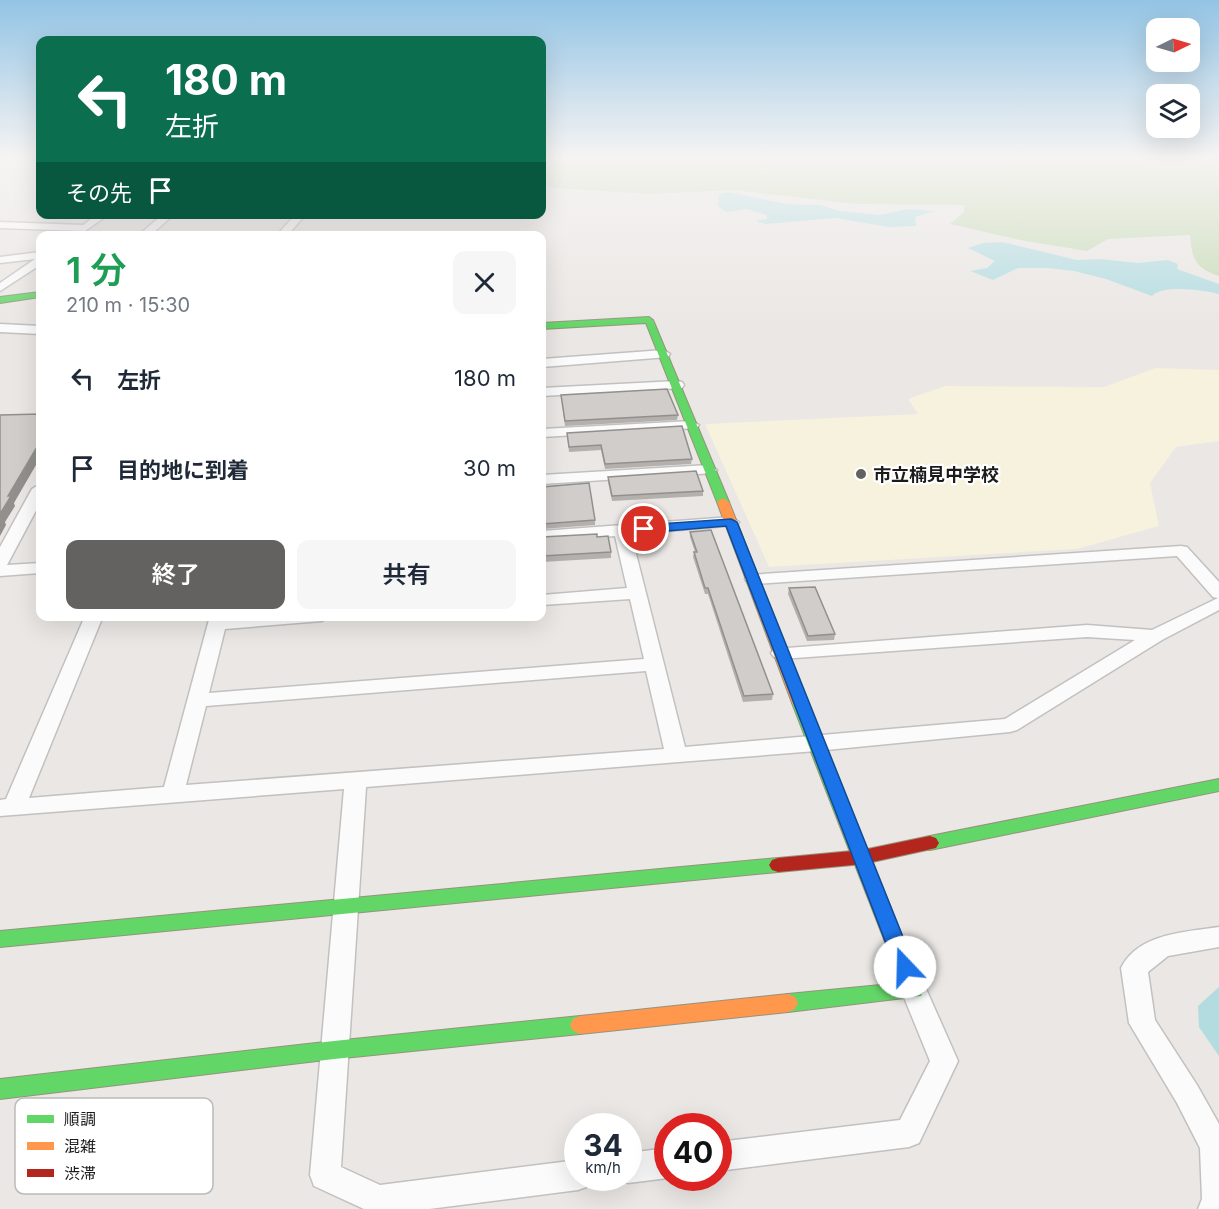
<!DOCTYPE html>
<html lang="ja">
<meta charset="utf-8">
<style>
:root{--surface:#fff;--page:#f6f6f7;--text:#1f2937;--muted:#747a83;--accent:#636261}
body{margin:0;font-family:Inter,"Noto Sans JP",sans-serif;background:var(--page);color:var(--text);height:100vh;display:flex;flex-direction:column;font-size:22px;white-space:nowrap}
*{box-sizing:border-box;margin:0}
p{font-size:20px;color:var(--muted)}
.icon{flex:none;width:33px;height:33px;fill:none;stroke:currentColor;stroke-width:2;stroke-linecap:round;stroke-linejoin:round}
.map{position:relative;flex:1;overflow:hidden}
.sheet{position:absolute;left:36px;top:231px;width:510px;height:390px;display:flex;flex-direction:column;background:var(--surface);border-radius:12px;box-shadow:0 6px 24px #0002}
.sheet>*{flex:none}
.guide{position:absolute;left:36px;top:36px;width:510px;height:183px;border-radius:12px;box-shadow:0 6px 24px #0002;background:#0b6e4f;color:#fff;overflow:hidden}
.needle{width:39px;rotate:85deg}
.controls{position:absolute;left:1146px;top:18px;display:grid;gap:12px}
.controls a{display:grid;place-items:center;width:54px;height:54px;border-radius:12px;background:var(--surface);box-shadow:0 6px 24px #0002;font-size:30px}
.speed{position:absolute;left:564px;top:1113px;display:flex;gap:12px;font-size:30px;font-weight:700;text-align:center}
.speed>*{display:grid;place-content:center;width:78px;height:78px;border-radius:50%;background:var(--surface);box-shadow:0 6px 24px #0002;line-height:1}
.speed small{font-size:15px;font-weight:400}
.speed .limit{border:9px solid #d22;background:#fff;color:#111}
.pin{position:absolute;display:grid;place-items:center;width:51px;height:51px;color:#fff;margin:-26px;border:3px solid #fff;border-radius:50%;box-shadow:0 2px 6px #0007}
.me{position:absolute;width:66px;margin:-33px;rotate:339deg;stroke-linejoin:round;filter:drop-shadow(0 0 4px #0008)}
.turn{display:flex;align-items:center;gap:21px;height:126px;padding:0 30px;font-size:27px}
.turn .icon{width:78px;height:78px;stroke-width:2.5}
.turn b{display:block;font-size:42px;line-height:51px}
.then{display:flex;align-items:center;height:57px;padding:0 30px;background:#0003;gap:12px;font-size:22px}
.round{display:grid;place-items:center;flex:none;width:63px;height:63px;border-radius:12px;background:var(--page)}
.head{display:flex;align-items:center;justify-content:space-between;height:102px;padding:0 30px}
h1{font-size:36px;font-weight:600;line-height:45px;color:#1e9e55}
.cta{display:flex;gap:12px;margin-top:auto;padding:12px 30px}
.cta a{flex:1;height:69px;border-radius:12px;background:var(--accent);color:#fff;font-size:24px;font-weight:600;line-height:69px;text-align:center}
.cta a+a{background:var(--page);color:var(--text)}
ul{padding:0;list-style:none}
li{display:flex;align-items:center;gap:18px;height:90px;padding:0 30px}
li div{flex:1}
li b{display:block;font-size:22px}
li em{font-style:normal}
.map>svg:first-child{display:block}
.education{fill:#f6f2dd}
.forest{fill:#c7dbb6}
.water{fill:#b3dce1}
.lines{fill:none;stroke-linecap:round;stroke-linejoin:round}
.street-casing{stroke:#c2c1c0;stroke-width:3}
.fast-casing{stroke:#95937c;stroke-width:2}
.slow-casing{stroke:#95937c;stroke-width:2}
.jam-casing{stroke:#95937c;stroke-width:2}
.street{fill:#fcfbfb;fill-rule:evenodd}
.fast{fill:#63d668;fill-rule:evenodd}
.slow{fill:#ff974d;fill-rule:evenodd}
.jam{fill:#b3261e;fill-rule:evenodd}
.wall{fill:#b4b0ae}
.shaded-wall{fill:#92908d}
.building{fill:#d1cdca;stroke:#92908d;stroke-width:1.5}
.route{fill:#1a73e8;stroke:#114b97;stroke-width:1.5}
.poi-dot{fill:#636261;stroke:#fff;stroke-width:2}
.labels{text-anchor:middle;dominant-baseline:central;stroke-width:4.5;stroke-linejoin:round;paint-order:stroke}
.poi-label{font-size:18px;font-weight:bold;fill:#1b1b1b;stroke:#fff;text-anchor:start}
.key{fill:#fff;stroke:#bbb;stroke-width:1.5}
.key-label{font-size:16px;fill:#1b1b1b}
</style>
<div class="map">
<svg width="1219" height="1209" viewBox="0 0 1219 1209">
<rect width="100%" height="100%" fill="#eae7e4"/>
<polygon class="education" points="1155,368 1219,370 1219,441 1176,447 1150,483 1159,526 1077,549 769,567 705,424 918,414 908,399 945,386 1104,387"/>
<path class="forest" d="M542 158H1219V276C1195 268 1192 259 1190 235L1108 239 1087 251 1020 240 950 224 964 212V205L856 204 734 190 649 194 553 188 542 183Z"/>
<g class="water">
<polygon points="728,192 787,204 820,205 840,211 881,215 908,209 934,211 915,217 916,226 889,227 835,218 766,224 757,222 759,220 767,219 767,215 747,209 726,212 718,206 719,194"/>
<path d="M1002 242 1077 260 1100 259 1138 263 1168 260 1178 264 1177 269 1219 284V294C1205 290 1162 284 1152 296L1106 279 1074 271 1047 268H1018L993 280 970 271 987 268 995 261 968 248 983 243Z"/>
<polygon points="1219,987 1219,1056 1199,1027 1198,1006"/>
</g>
<g class="lines">
<g class="street-casing">
<g id="street">
<polygon points="98,214 109,214 85,231 0,228 0,222 83,225"/>
<polygon points="163,214 174,214 150,236 138,236"/>
<polygon points="296,214 306,214 287,236 276,236"/>
<polygon points="40,252 40,265 0,291 0,283 35,259 0,263 0,257"/>
<polygon points="0,324 40,326 40,334 0,332"/>
<polygon points="664,350 670,354 668,357 542,367 542,359"/>
<polygon points="677,381 682,382 684,385 682,388 542,396 542,388"/>
<polygon points="692,421 699,425 697,428 542,437 542,429"/>
<polygon points="709,465 717,470 714,473 542,484 542,475"/>
<polygon points="40,484 40,503 7,565 40,563 40,573 0,576 0,547 32,489"/>
<path d="M731 517 739 522 737 525 631 534 685 747 1005 719 1135 640 1087 637 781 659 774 657 771 653 774 649 1087 625 1152 630 1218 598 1213 597 1177 556 754 584 748 583 745 579 748 575 1181 546 1187 547 1219 582V610L1162 640 1017 730 1010 732 816 751 366 787 341 1167 380 1185 578 1160V1178H592L589 1186 578 1190 429 1209H364L314 1186 310 1175 344 789 0 816V800L6 799 85 616H103L29 798 164 787 210 616H331L322 621 225 629 209 693 644 659 630 599 542 605V595L627 588 615 536 542 541V531ZM646 671 664 749 186 785 206 706Z"/>
<path d="M1219 927V947L1168 956 1148 972 1155 1020 1197 1085 1219 1124V1209H1198L1202 1199 1200 1148 1177 1103 1129 1023 1121 968C1138 933 1186 932 1219 927Z"/>
<polygon points="914,979 923,982 958,1061 919,1143 909,1147 718,1171 718,1142 900,1120 930,1061 901,990 905,982"/>
<polygon points="668,1148 668,1178 628,1183 617,1178 628,1178 628,1153"/>
</g>
</g>
<g class="fast-casing">
<g id="fast">
<polygon points="40,292 40,297 0,303 0,297"/>
<polygon points="649,317 653,320 729,502 727,505 723,506 717,502 646,323 542,329 542,323"/>
<polygon points="800,698 805,699 808,703 924,990 921,996 788,1012 781,1009 778,1003 781,997 788,994 901,983 792,703 795,699"/>
<polygon points="1219,779 1219,791 930,850 924,848 921,843 924,838 930,836"/>
<polygon points="778,858 784,860 787,865 784,870 778,872 0,947 0,931"/>
<polygon points="580,1016 587,1019 590,1025 587,1031 580,1034 334,1059 0,1099 0,1079 334,1041"/>
</g>
</g>
<g class="slow-casing">
<g id="slow">
<polygon points="723,498 729,502 808,703 805,707 795,707 792,703 717,502"/>
<polygon points="788,994 795,997 798,1003 795,1009 788,1012 580,1034 573,1031 570,1025 573,1019 580,1016"/>
</g>
</g>
<g class="jam-casing">
<polygon id="jam" points="930,836 936,838 939,843 936,848 863,864 778,872 772,870 769,865 772,860 778,858 863,850"/>
</g>
<use href="#street" class="street"/>
<use href="#fast" class="fast"/>
<use href="#slow" class="slow"/>
<use href="#jam" class="jam"/>
</g>
<g class="wall">
<polygon points="561,395 678,415 677,420 565,426"/>
<polygon points="567,433 692,459 691,464 605,469 601,450 569,452"/>
<polygon points="608,477 703,491 703,496 612,501 608,482"/>
<polygon points="542,487 595,520 595,525 542,529 542,531"/>
<polygon points="690,532 773,694 772,700 743,702 708,594 705,594 693,557 694,552 695,552 690,537"/>
<polygon points="542,537 597,537 611,552 611,558 542,562"/>
<polygon points="789,588 835,634 834,640 807,641 788,594"/>
</g>
<polygon class="shaded-wall" points="40,442 40,458 14,503 15,506 5,522 6,525 0,536 0,514 8,496"/>
<g class="building">
<polygon points="667,389 678,415 565,421 561,395"/>
<polygon points="40,414 40,442 8,496 11,496 0,514 0,415"/>
<polygon points="682,426 692,459 605,464 601,445 569,447 567,433"/>
<polygon points="696,471 703,491 612,496 608,477"/>
<polygon points="589,483 595,520 542,524 542,487"/>
<polygon points="711,530 773,694 744,696 708,588 705,588 694,552 697,552 690,532"/>
<polygon points="597,534 597,537 608,536 611,552 542,556 542,537"/>
<polygon points="815,587 835,634 808,636 789,588"/>
</g>
<linearGradient id="sky" x2="0" y2="1"><stop stop-color="#93c4e5"/><stop offset="0.48" stop-color="#f6f4f3"/><stop offset="1" stop-color="#f6f4f3" stop-opacity="0"/></linearGradient>
<rect width="1219" height="328" fill="url(#sky)"/>
<polygon class="route" points="731,519 737,522 915,967 912,973 905,976 898,973 895,967 726,526 644,533 637,529 644,525"/>
<circle class="poi-dot" cx="861" cy="474" r="6"/>
<g class="labels">
<g class="poi-label">
<text x="873" y="474">市立楠見中学校</text>
</g>
</g>
<rect x="15" y="1098" width="198" height="96" rx="9" class="key"/>
<rect x="27" y="1115" width="27" height="8" fill="#63d668"/>
<rect x="27" y="1142" width="27" height="8" fill="#ff974d"/>
<rect x="27" y="1169" width="27" height="8" fill="#b3261e"/>
<g class="key-label">
<text x="64" y="1125">順調</text>
<text x="64" y="1152">混雑</text>
<text x="64" y="1179">渋滞</text>
</g>
</svg>
<div class="controls">
<a><svg class="needle" viewBox="-14 -14 28 28"><path d="M0-13l5 13h-10z" fill="#e53935"/><path d="M0 13l5-13h-10z" fill="#747a83"/></svg></a>
<a><svg class="icon" aria-label="layers" viewBox="0 0 24 24"><path d="M12 4l9 5-9 5-9-5zM3 14l9 5 9-5"/></svg></a>
</div>
<div class="speed"><div>34<small>km/h</small></div><div class="limit">40</div></div>
<div class="pin" style="left:644px;top:529px;background:#d93025"><svg class="icon" aria-label="arrive" viewBox="0 0 24 24"><path d="M6 21V4h12l-3 4 3 4H6"/></svg></div>
<svg class="me" style="left:905px;top:967px" viewBox="-20 -20 40 40"><circle r="19" fill="#fff"/><path d="M0-13L10 11 0 6-10 11z" fill="#1a73e8"/></svg>
<div class="guide">
<div class="turn"><svg class="icon" aria-label="left" viewBox="0 0 24 24"><path d="M17 20v-9H6M10 6l-5 5 5 5"/></svg><div><b>180 m</b>左折</div></div>
<div class="then">その先<svg class="icon" aria-label="arrive" viewBox="0 0 24 24"><path d="M6 21V4h12l-3 4 3 4H6"/></svg></div>
</div>
<section class="sheet">
<div class="head"><div><h1>1 分</h1><p>210 m · 15:30</p></div><a class="round"><svg class="icon" aria-label="close" viewBox="0 0 24 24"><path d="M6 6l12 12M18 6L6 18"/></svg></a></div>
<ul>
<li><svg class="icon" aria-label="left" viewBox="0 0 24 24"><path d="M17 20v-9H6M10 6l-5 5 5 5"/></svg><div><b>左折</b></div><em>180 m</em></li>
<li><svg class="icon" aria-label="arrive" viewBox="0 0 24 24"><path d="M6 21V4h12l-3 4 3 4H6"/></svg><div><b>目的地に到着</b></div><em>30 m</em></li>
</ul>
<div class="cta"><a>終了</a><a>共有</a></div>
</section>
</div>
